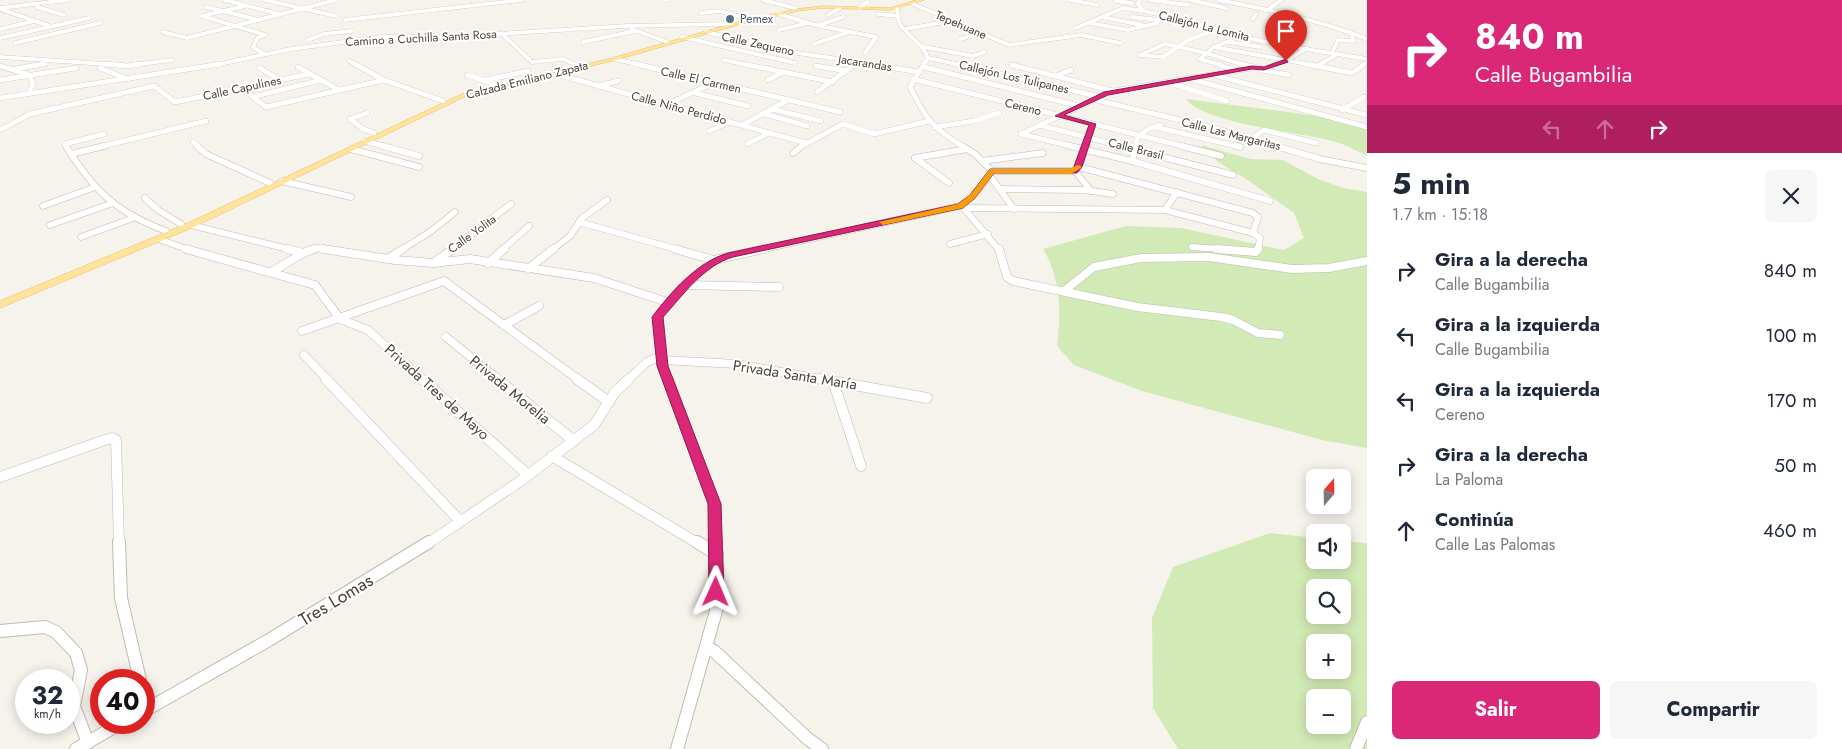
<!DOCTYPE html>
<html lang="es">
<meta charset="utf-8">
<style>
:root{--surface:#fff;--page:#f6f6f7;--text:#1f2937;--muted:#747a83;--accent:#db2777}
body{margin:0;font-family:Jost,sans-serif;background:var(--page);color:var(--text);height:100vh;display:flex;flex-direction:column;font-size:19px;white-space:nowrap}
*{box-sizing:border-box;margin:0}
p{font-size:16px;color:var(--muted)}
.icon{flex:none;width:28px;height:28px;fill:none;stroke:currentColor;stroke-width:2;stroke-linecap:round;stroke-linejoin:round}
.map{position:relative;flex:1;overflow:hidden}
.sheet{display:flex;flex-direction:column;background:var(--surface);width:475px}
.sheet>*{flex:none}
.banner{background:#db2777;color:#fff;overflow:hidden}
.needle{width:32px;rotate:20deg}
.tools{position:absolute;left:1306px;top:469px;display:grid;gap:10px}
.tools a{display:grid;place-items:center;width:45px;height:45px;border-radius:8px;background:var(--surface);box-shadow:0 2px 12px #0003;font-size:25px}
.speed{position:absolute;left:15px;top:669px;display:flex;gap:10px;font-size:25px;font-weight:700;text-align:center}
.speed>*{display:grid;place-content:center;width:65px;height:65px;border-radius:50%;background:var(--surface);box-shadow:0 2px 12px #0003;line-height:1}
.speed small{font-size:12px;font-weight:400}
.speed .limit{border:8px solid #d22;background:#fff;color:#111}
.pin{position:absolute;display:grid;place-items:center;width:42px;height:42px;color:#fff;margin:-51px -21px;border-radius:50% 50% 50% 0;rotate:-45deg;box-shadow:0 0 5px #0007}
.pin .icon{rotate:45deg}
.me{position:absolute;width:55px;margin:-28px;rotate:1deg;stroke-linejoin:round;filter:drop-shadow(0 0 4px #0008)}
.turn{display:flex;align-items:center;gap:18px;height:105px;padding:0 25px;font-size:22px}
.turn .icon{width:65px;height:65px;stroke-width:2.5}
.turn b{display:block;font-size:35px;line-height:42px}
.lanes{display:flex;align-items:center;height:48px;padding:0 25px;background:#0003;justify-content:center;gap:25px;direction:ltr}
.lanes .off{opacity:.35}
.round{display:grid;place-items:center;flex:none;width:52px;height:52px;border-radius:8px;background:var(--page)}
.summary{display:flex;align-items:center;justify-content:space-between;height:85px;padding:0 25px}
h1{font-size:30px;font-weight:700;line-height:38px}
.primary-button{display:flex;gap:10px;margin-top:auto;padding:10px 25px}
.primary-button a{flex:1;height:58px;border-radius:8px;background:var(--accent);color:#fff;font-size:20px;font-weight:700;line-height:58px;text-align:center}
.primary-button a+a{background:var(--page);color:var(--text)}
ul{padding:0;list-style:none}
li{display:flex;align-items:center;gap:15px;height:65px;padding:0 25px}
li div{flex:1}
li b{display:block;font-size:19px}
li em{font-style:normal}
main{display:flex;flex:1;min-height:0}
.map>svg:first-child{display:block}
.green{fill:#d2eab5;fill-rule:evenodd}
.lines{fill:none;stroke-linecap:round;stroke-linejoin:round}
.minor-far5-casing{stroke:#c2bbae;stroke-width:4.5}
.minor-far4-casing{stroke:#c2bbae;stroke-width:5.5}
.minor-far3-casing{stroke:#c2bbae;stroke-width:7}
.minor-far2-casing{stroke:#c2bbae;stroke-width:9}
.minor-far1-casing{stroke:#c2bbae;stroke-width:11}
.minor-casing{stroke:#c2bbae;stroke-width:14}
.major-casing{stroke:#e6c16a;stroke-width:1}
.minor-far5{stroke:#fff;stroke-width:4}
.minor-far4{stroke:#fff;stroke-width:5}
.minor-far3{stroke:#fff;stroke-width:6}
.minor-far2{stroke:#fff;stroke-width:8}
.minor-far1{stroke:#fff;stroke-width:10}
.minor{stroke:#fff;stroke-width:12}
.major{fill:#ffe39c;fill-rule:evenodd}
.route{fill:#db2777;stroke:#8e194d}
.slow{fill:#f59e0b}
.service-dot{fill:#5c6f8a;stroke:#fff;stroke-width:2}
.labels{text-anchor:middle;dominant-baseline:central;stroke-width:4;stroke-linejoin:round;paint-order:stroke}
.far-service-label{font-size:12px;fill:#4e5e75;stroke:#fff;text-anchor:start}
.far-street-label{font-size:12px;fill:#4b4439;stroke:#fff}
.street-label{font-size:15px;fill:#4b4439;stroke:#fff}
.near-street-label{font-size:18px;fill:#4b4439;stroke:#fff}
</style>
<main>
<div class="map">
<svg width="1367" height="749" viewBox="0 0 1367 749">
<rect width="100%" height="100%" fill="#f6f3ec"/>
<g class="green">
<path d="M1186 99 1318 116 1367 129V155C1357 152 1349 146 1339 143 1306 132 1205 125 1186 99Z"/>
<path d="M1201 145 1251 159 1283 160 1318 179 1343 188 1367 192V448L1322 440 1142 391 1074 365 1057 346C1061 314 1061 278 1043 249L1126 226 1181 228 1284 250 1304 238 1294 213 1249 181 1218 162Z"/>
<path d="M1270 533 1315 538V560H1342L1343 541 1367 543V749H1178L1153 708 1152 618 1173 567ZM1315 588H1342V615H1315ZM1315 642H1342V670H1315ZM1315 698H1342V725H1315Z"/>
</g>
<g class="lines">
<g class="minor-far5-casing">
<g id="minor-far5">
<polyline points="225,0 279,14"/>
<polyline points="265,0 336,16"/>
<polyline points="665,0 668,0"/>
<polyline points="763,0 795,8"/>
<polyline points="1070,0 1097,5"/>
<path d="M1140 0 1138 4 1143 11C1183 18 1221 32 1261 41 1296 48 1332 53 1367 59"/>
<polyline points="1150,0 1188,5"/>
<polyline points="1190,0 1226,8"/>
<path d="M1219 0C1270 10 1319 20 1367 39"/>
<polyline points="1116,1 1132,3"/>
<polyline points="913,4 1009,45 1081,35 1120,43"/>
<polyline points="37,7 64,15"/>
<polyline points="206,7 259,20"/>
<polyline points="0,8 68,0"/>
<polyline points="859,8 868,2"/>
<path d="M897 8C898 13 897 20 900 24 908 37 922 42 928 58L923 65"/>
<polyline points="0,9 49,26"/>
<polyline points="1266,11 1281,0"/>
<polyline points="701,13 720,11 748,19"/>
<polyline points="779,14 815,25 876,37 865,53"/>
<polyline points="878,14 898,16"/>
<polyline points="828,15 840,8"/>
<polyline points="202,16 265,35"/>
<polyline points="202,16 245,6"/>
<polyline points="1102,17 1142,25"/>
<polyline points="1132,17 1159,20"/>
<polyline points="1253,19 1256,14"/>
<polyline points="345,20 522,0"/>
<polyline points="1090,23 1128,30 1157,23 1161,15"/>
<polyline points="819,25 843,17"/>
<polyline points="1076,28 1123,8 1143,11"/>
<polyline points="0,29 34,21"/>
<polyline points="632,29 667,42"/>
<polyline points="905,29 951,21"/>
<polyline points="779,30 808,23"/>
<polyline points="163,32 187,38 336,0"/>
<polyline points="706,32 798,53 878,65"/>
<polyline points="501,33 532,62 563,59 576,65"/>
<polyline points="682,37 795,63"/>
<polyline points="0,38 89,18"/>
<polyline points="960,39 981,33"/>
<polyline points="308,40 324,34 352,31"/>
<polyline points="583,42 635,31"/>
<polyline points="1229,42 1260,47"/>
<polyline points="15,43 100,23"/>
<polyline points="814,44 849,32"/>
<polyline points="924,47 973,56 985,52"/>
<polyline points="1214,47 1312,65"/>
<polyline points="264,54 253,47 257,38 265,35"/>
<polyline points="1140,55 1165,44 1206,53 1244,65"/>
<polyline points="1140,55 1163,57 1188,40 1215,30"/>
<polyline points="0,57 121,65"/>
<polyline points="928,58 961,65"/>
<polyline points="614,59 642,65"/>
<polyline points="724,60 748,65"/>
<polyline points="349,61 357,65"/>
<polyline points="37,65 46,64"/>
<polyline points="132,65 172,60"/>
<polyline points="215,65 291,49 381,37 465,36 625,26 727,24"/>
<polyline points="853,65 858,62"/>
<polyline points="1012,65 1014,65"/>
<polyline points="1221,65 1200,59 1214,47 1241,36"/>
<polyline points="1274,65 1286,61 1307,48"/>
<polyline points="1319,65 1336,55 1332,53 1338,40 1354,41 1350,32"/>
<polyline points="1363,65 1367,63"/>
</g>
</g>
<g class="minor-far4-casing">
<g id="minor-far4">
<polyline points="103,64 128,66 141,64"/>
<polyline points="355,64 384,80 443,101"/>
<polyline points="573,64 577,66"/>
<polyline points="636,64 840,112"/>
<polyline points="743,64 833,82"/>
<polyline points="870,64 919,72"/>
<path d="M924 64 910 87C926 119 932 128 964 147"/>
<polyline points="956,64 1101,97"/>
<polyline points="1217,64 1235,70"/>
<polyline points="1240,64 1264,69 1277,64"/>
<polyline points="1306,64 1352,73 1365,64"/>
<polyline points="1012,65 1113,91"/>
<polyline points="0,66 29,75 33,83 29,93"/>
<polyline points="816,66 847,71"/>
<polyline points="298,67 339,90"/>
<polyline points="924,67 1079,106"/>
<polyline points="1317,67 1321,64"/>
<polyline points="100,68 127,79"/>
<polyline points="260,68 279,80"/>
<polyline points="15,69 44,64"/>
<polyline points="1262,70 1289,75"/>
<polyline points="552,73 806,143"/>
<polyline points="467,75 495,84"/>
<polyline points="1055,76 1071,70"/>
<polyline points="1217,76 1367,115"/>
<polyline points="913,79 1186,147"/>
<polyline points="0,80 76,68"/>
<polyline points="486,80 528,71"/>
<polyline points="768,80 783,72"/>
<polyline points="1194,80 1367,127"/>
<polyline points="1170,83 1227,101"/>
<polyline points="599,86 618,81"/>
<polyline points="242,88 266,107 384,80"/>
<polyline points="817,92 855,64"/>
<polyline points="695,93 748,106"/>
<polyline points="252,97 321,80"/>
<polyline points="0,98 221,64"/>
<polyline points="1096,100 1218,129 1280,147"/>
<polyline points="668,104 713,83"/>
<polyline points="772,109 821,121"/>
<polyline points="1342,110 1364,97"/>
<polyline points="367,113 350,119 363,129 374,133"/>
<polyline points="765,114 807,126"/>
<polyline points="742,125 788,100"/>
<polyline points="1039,125 1125,147"/>
<polyline points="935,127 974,121 999,113"/>
<polyline points="1155,127 1240,147"/>
<polyline points="0,130 30,114 154,86 175,102 309,74"/>
<polyline points="709,131 730,122"/>
<polyline points="1021,134 1075,147"/>
<polyline points="1021,134 1113,91 1252,68"/>
<polyline points="1252,138 1264,130 1316,143"/>
<polyline points="365,141 387,147"/>
<polyline points="193,142 199,147"/>
<polyline points="747,144 769,133"/>
<polyline points="67,147 65,144 104,134"/>
<polyline points="99,147 206,121"/>
<polyline points="800,147 843,124 874,134 929,121"/>
<polyline points="1085,147 1090,132"/>
<polyline points="1135,147 1138,136 1150,128 1161,125"/>
</g>
</g>
<g class="minor-far3-casing">
<g id="minor-far3">
<path d="M66 146C93 190 117 213 166 231"/>
<polyline points="197,146 206,154 270,183"/>
<polyline points="383,146 419,156"/>
<polyline points="1070,146 1132,161 1270,201"/>
<polyline points="1120,146 1233,175"/>
<polyline points="1181,146 1221,156"/>
<polyline points="1236,146 1240,147"/>
<polyline points="1276,146 1320,159 1367,168"/>
<polyline points="351,149 419,167"/>
<polyline points="793,153 802,146"/>
<polyline points="71,154 104,146"/>
<polyline points="915,158 967,149"/>
<polyline points="915,158 949,183"/>
<polyline points="982,161 1043,153"/>
<polyline points="1132,161 1136,146"/>
<polyline points="1079,167 1253,213 1258,217 1253,233"/>
<polyline points="992,171 1075,171 1079,167 1086,146"/>
<polyline points="1075,171 1091,191"/>
<polyline points="990,176 1014,209"/>
<polyline points="282,181 351,197"/>
<polyline points="1001,189 1085,190 1113,194"/>
<polyline points="145,198 158,210 181,224"/>
<polyline points="43,206 95,187"/>
<polyline points="963,207 999,250"/>
<polyline points="966,208 1165,210 1253,233 1260,238 1258,250"/>
<polyline points="1165,210 1177,192"/>
<polyline points="579,222 679,250"/>
<polyline points="50,225 113,203"/>
<polyline points="191,225 292,250"/>
<polyline points="81,237 133,218"/>
<polyline points="159,239 189,250"/>
<polyline points="950,244 988,234"/>
<polyline points="1192,247 1233,250"/>
<polyline points="311,250 317,248 331,250"/>
<polyline points="401,250 430,232 455,212"/>
<polyline points="451,250 511,204"/>
<polyline points="502,250 529,226"/>
<polyline points="552,250 570,236 582,218 607,200"/>
<polyline points="759,250 960,206 982,186 992,171 975,154 962,146"/>
</g>
</g>
<g class="minor-far2-casing">
<g id="minor-far2">
<polyline points="186,249 315,285 340,319 368,330 423,380"/>
<polyline points="287,249 303,253"/>
<polyline points="323,249 395,260 433,263 470,259 594,278 670,303"/>
<polyline points="675,249 714,260"/>
<polyline points="999,249 1007,277 1013,281 1137,307 1221,317 1233,320 1258,333 1280,335"/>
<polyline points="1217,249 1256,252 1258,249"/>
<polyline points="389,258 403,249"/>
<polyline points="433,263 453,249"/>
<polyline points="488,263 504,249"/>
<polyline points="528,269 553,249"/>
<polyline points="273,271 303,253 314,249"/>
<polyline points="686,285 779,287"/>
<polyline points="1064,291 1094,267 1141,258 1209,257 1292,269 1329,268 1367,261"/>
<polyline points="504,325 539,306"/>
<polyline points="302,331 444,281 579,380"/>
<polyline points="446,337 499,380"/>
<polyline points="304,355 328,380"/>
<polyline points="662,360 737,364 826,380"/>
<polyline points="628,380 647,362 661,356"/>
<polyline points="668,380 663,366 658,317 686,285 714,260 764,249"/>
</g>
</g>
<g class="minor-far1-casing">
<g id="minor-far1">
<polyline points="326,379 460,521"/>
<polyline points="422,379 528,475"/>
<polyline points="497,379 574,441"/>
<polyline points="577,379 609,402"/>
<polyline points="668,379 715,504 715,544"/>
<polyline points="820,379 927,398"/>
<polyline points="833,381 861,466"/>
<polyline points="552,456 699,544"/>
<polyline points="0,477 105,440 112,438 116,440 119,544"/>
<polyline points="427,544 522,480 594,425 615,392 629,379"/>
</g>
</g>
<g class="minor-casing">
<g id="minor">
<polyline points="119,542 121,598 140,680"/>
<polyline points="697,542 717,554"/>
<polyline points="0,631 45,627 56,632 76,653 81,670 74,706 88,743"/>
<polyline points="706,647 714,651 808,739 822,749"/>
<polyline points="144,694 147,709"/>
<polyline points="144,711 269,640 429,542"/>
<polyline points="76,749 123,722"/>
<polyline points="677,749 716,611 715,542"/>
<polyline points="1356,749 1367,722"/>
</g>
</g>
<g class="major-casing">
<polygon id="major" points="917,0 924,0 890,10 823,8 797,11 741,24 616,60 466,96 194,227 0,308 0,301 188,223 462,94 612,58 738,22 797,9 823,6 890,8"/>
</g>
<use href="#minor-far5" class="minor-far5"/>
<use href="#minor-far4" class="minor-far4"/>
<use href="#minor-far3" class="minor-far3"/>
<use href="#minor-far2" class="minor-far2"/>
<use href="#minor-far1" class="minor-far1"/>
<use href="#minor" class="minor"/>
<use href="#major" class="major"/>
</g>
<path class="route" d="M1286 59 1288 62 1264 70 1252 69 1108 95 1064 115 1096 124 1082 167 1077 173H994L975 198 963 208 733 257C703 266 683 295 663 317L668 366 721 504 724 592 722 597 716 599 711 597 709 592 708 504 657 366 652 317C671 292 697 262 728 253L958 204 970 195 990 169H1073L1089 125 1055 116 1104 92 1252 66 1264 67Z"/>
<polygon class="slow" points="1078,165 1082,167 1071,174 994,173 975,198 963,208 883,225 879,222 958,204 970,195 990,169 1069,169"/>
<circle class="service-dot" cx="730" cy="19" r="5"/>
<g class="labels">
<g class="far-service-label">
<text x="740" y="19">Pemex</text>
</g>
<g class="far-street-label">
<text transform="translate(961 25) rotate(23)">Tepehuane</text>
<text transform="translate(1204 26) rotate(14)">Callejón La Lomita</text>
<text transform="translate(421 38) rotate(-3)">Camino a Cuchilla Santa Rosa</text>
<text transform="translate(758 44) rotate(12)">Calle Zequeno</text>
<text transform="translate(865 63) rotate(9)">Jacarandas</text>
<text transform="translate(1014 77) rotate(13)">Callejón Los Tulipanes</text>
<text transform="translate(527 80) rotate(-14)">Calzada Emiliano Zapata</text>
<text transform="translate(701 80) rotate(13)">Calle El Carmen</text>
<text transform="translate(242 88) rotate(-12)">Calle Capulines</text>
<text transform="translate(1023 107) rotate(14)">Cereno</text>
<text transform="translate(679 108) rotate(15)">Calle Niño Perdido</text>
<text transform="translate(1231 134) rotate(14)">Calle Las Margaritas</text>
<text transform="translate(1136 149) rotate(14)">Calle Brasil</text>
<text transform="translate(472 234) rotate(-36)">Calle Yolita</text>
</g>
<g class="street-label">
<text transform="translate(795 375) rotate(9)">Privada Santa María</text>
<text transform="translate(510 390) rotate(39)">Privada Morelia</text>
<text transform="translate(437 392) rotate(42)">Privada Tres de Mayo</text>
</g>
<g class="near-street-label">
<text transform="translate(336 600) rotate(-31)">Tres Lomas</text>
</g>
</g>
</svg>
<div class="tools">
<a><svg class="needle" viewBox="-14 -14 28 28"><path d="M0-13l5 13h-10z" fill="#e53935"/><path d="M0 13l5-13h-10z" fill="#747a83"/></svg></a>
<a><svg class="icon" aria-label="sound" viewBox="0 0 24 24"><path d="M4 9h4l5-4v14l-5-4H4zM17 9q2 3 0 6"/></svg></a>
<a><svg class="icon" aria-label="search" viewBox="0 0 24 24"><circle cx="10" cy="10" r="6"/><path d="M15 15l6 6"/></svg></a>
<a>+</a>
<a>−</a>
</div>
<div class="speed"><div>32<small>km/h</small></div><div class="limit">40</div></div>
<div class="pin" style="left:1286px;top:61px;background:#d93025"><svg class="icon" aria-label="arrive" viewBox="0 0 24 24"><path d="M6 21V4h12l-3 4 3 4H6"/></svg></div>
<svg class="me" style="left:716px;top:592px" viewBox="-20 -20 40 40"><path d="M0-17L14 15 0 8-14 15z" fill="#db2777" stroke="#fff" stroke-width="4"/></svg>
</div>
<section class="sheet">
<div class="banner">
<div class="turn"><svg class="icon" aria-label="right" viewBox="0 0 24 24"><path d="M7 20v-9h11M14 6l5 5-5 5"/></svg><div><b>840 m</b>Calle Bugambilia</div></div>
<div class="lanes"><svg class="icon off" aria-label="left" viewBox="0 0 24 24"><path d="M17 20v-9H6M10 6l-5 5 5 5"/></svg><svg class="icon off" aria-label="ahead" viewBox="0 0 24 24"><path d="M12 20V5M6 11l6-6 6 6"/></svg><svg class="icon" aria-label="right" viewBox="0 0 24 24"><path d="M7 20v-9h11M14 6l5 5-5 5"/></svg></div>
</div>
<div class="summary"><div><h1>5 min</h1><p>1.7 km · 15:18</p></div><a class="round"><svg class="icon" aria-label="close" viewBox="0 0 24 24"><path d="M6 6l12 12M18 6L6 18"/></svg></a></div>
<ul>
<li><svg class="icon" aria-label="right" viewBox="0 0 24 24"><path d="M7 20v-9h11M14 6l5 5-5 5"/></svg><div><b>Gira a la derecha</b><p>Calle Bugambilia</p></div><em>840 m</em></li>
<li><svg class="icon" aria-label="left" viewBox="0 0 24 24"><path d="M17 20v-9H6M10 6l-5 5 5 5"/></svg><div><b>Gira a la izquierda</b><p>Calle Bugambilia</p></div><em>100 m</em></li>
<li><svg class="icon" aria-label="left" viewBox="0 0 24 24"><path d="M17 20v-9H6M10 6l-5 5 5 5"/></svg><div><b>Gira a la izquierda</b><p>Cereno</p></div><em>170 m</em></li>
<li><svg class="icon" aria-label="right" viewBox="0 0 24 24"><path d="M7 20v-9h11M14 6l5 5-5 5"/></svg><div><b>Gira a la derecha</b><p>La Paloma</p></div><em>50 m</em></li>
<li><svg class="icon" aria-label="ahead" viewBox="0 0 24 24"><path d="M12 20V5M6 11l6-6 6 6"/></svg><div><b>Continúa</b><p>Calle Las Palomas</p></div><em>460 m</em></li>
</ul>
<div class="primary-button"><a>Salir</a><a>Compartir</a></div>
</section>
</main>
